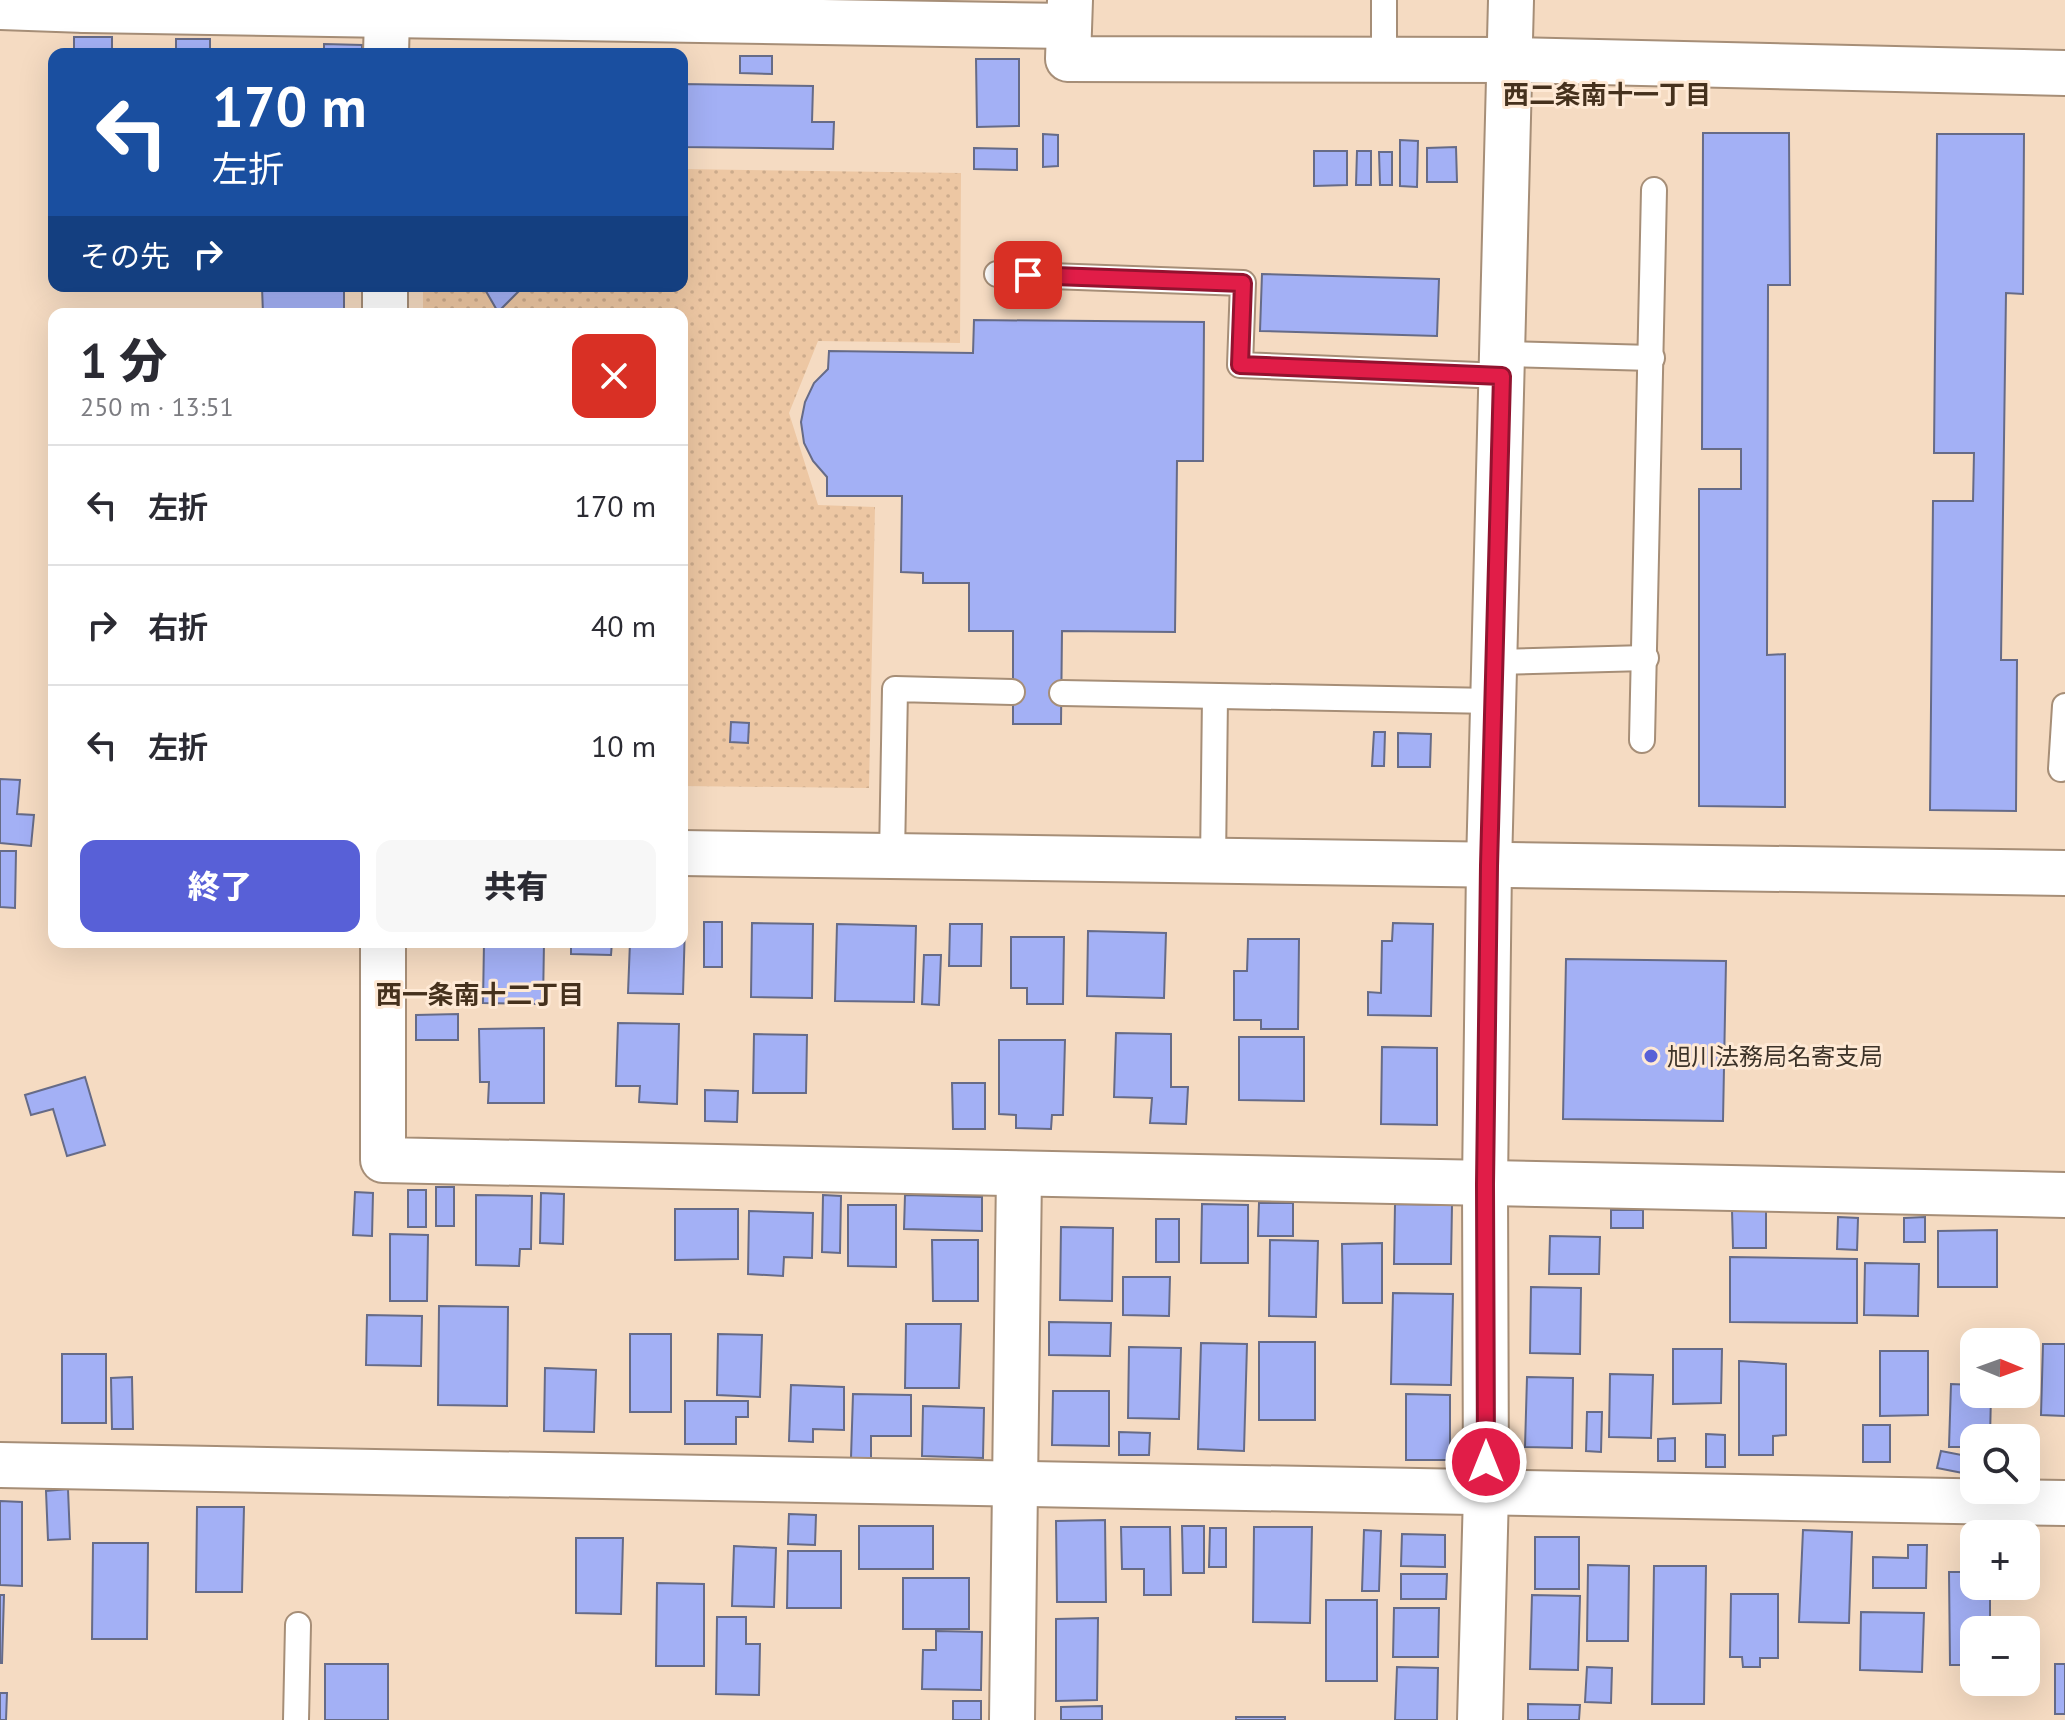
<!DOCTYPE html>
<html lang="ja">
<meta charset="utf-8">
<style>
:root{--surface:#fff;--page:#f7f7f7;--text:#2b2b33;--muted:#7c7c81;--line:#e1e1e2;--accent:#5860d7}
body{margin:0;font-family:"PT Sans","Noto Sans JP",sans-serif;background:var(--page);color:var(--text);height:100vh;display:flex;flex-direction:column;font-size:30px;white-space:nowrap}
*{box-sizing:border-box;margin:0}
p{font-size:26px;color:var(--muted)}
.icon{flex:none;width:44px;height:44px;fill:none;stroke:currentColor;stroke-width:2;stroke-linecap:round;stroke-linejoin:round}
.map{position:relative;flex:1;overflow:hidden}
.drawer{position:absolute;left:48px;top:308px;width:640px;height:640px;display:flex;flex-direction:column;background:var(--surface);border-radius:16px;box-shadow:0 8px 32px #0002}
.drawer>*{flex:none}
.guide{position:absolute;left:48px;top:48px;width:640px;height:244px;border-radius:16px;box-shadow:0 8px 32px #0002;background:#1a4fa0;color:#fff;overflow:hidden}
.needle{width:52px;rotate:91deg}
.fabs{position:absolute;left:1960px;top:1328px;display:grid;gap:16px}
.fabs a{display:grid;place-items:center;width:80px;height:80px;border-radius:16px;background:var(--surface);box-shadow:0 8px 32px #0002;font-size:40px}
.pin{position:absolute;display:grid;place-items:center;width:68px;height:68px;color:#fff;margin:-34px;border-radius:16px;box-shadow:0 4px 12px #0006}
.me{position:absolute;width:88px;margin:-44px;rotate:0deg;stroke-linejoin:round;filter:drop-shadow(0 0 6px #0008)}
.turn{display:flex;align-items:center;gap:28px;height:168px;padding:0 32px;font-size:36px}
.turn .icon{width:104px;height:104px;stroke-width:2.5}
.turn b{display:block;font-size:56px;line-height:68px}
.then{display:flex;align-items:center;height:76px;padding:0 32px;background:#0003;gap:16px;font-size:30px}
.round{display:grid;place-items:center;flex:none;width:84px;height:84px;border-radius:16px;background:var(--page)}
.summary{display:flex;align-items:center;justify-content:space-between;height:136px;padding:0 32px}
h1{font-size:48px;font-weight:800;line-height:60px}
.action{display:flex;gap:16px;margin-top:auto;padding:16px 32px}
.action a{flex:1;height:92px;border-radius:16px;background:var(--accent);color:#fff;font-size:32px;font-weight:800;line-height:92px;text-align:center}
.action a+a{background:var(--page);color:var(--text)}
ul{padding:0;list-style:none}
li{display:flex;align-items:center;gap:24px;height:120px;padding:0 32px;border-top:2px solid var(--line)}
li div{flex:1}
li b{display:block;font-size:30px}
li em{font-style:normal}
.map>svg:first-child{display:block}
.park{fill:url(#park-dots)}
.building{fill:#a3b0f5;stroke:#666b87;stroke-width:2}
.lines{fill:none;stroke-linecap:round;stroke-linejoin:round}
.service-casing{stroke:#a68e77;stroke-width:28}
.minor-casing{stroke:#a68e77;stroke-width:48}
.tertiary-casing{stroke:#a68e77;stroke-width:48}
.service{stroke:#fff;stroke-width:24}
.minor{stroke:#fff;stroke-width:44}
.tertiary{stroke:#fff;stroke-width:44}
.route-casing{stroke:#92132f;stroke-width:20}
.route{stroke:#e11d48;stroke-width:14}
.poi-dot{fill:#5860d7;stroke:#fee9d5;stroke-width:3}
.labels{text-anchor:middle;dominant-baseline:central;stroke-width:6;stroke-linejoin:round;paint-order:stroke}
.poi-label{font-size:24px;fill:#3d3329;stroke:#fee9d5;text-anchor:start}
.neighbourhood-label{font-size:26px;font-weight:bold;fill:#45311d;stroke:#fee9d5}
</style>
<div class="map">
<svg width="2065" height="1720" viewBox="0 0 2065 1720">
<defs>
<pattern id="park-dots" width="8" height="8" patternUnits="userSpaceOnUse" patternTransform="scale(2)"><rect width="8" height="8" fill="#edc7a3"/><path d="M2 2h.1M6 6h.1" fill="none" stroke="#ccab8c" stroke-width="1.8" stroke-linecap="round"/></pattern>
</defs>
<rect width="100%" height="100%" fill="#f5dbc2"/>
<polygon class="park" points="682,169 961,173 960,343 818,341 789,413 818,505 875,507 869,788 682,786 682,314 423,314 423,286 682,286"/>
<g class="building">
<rect x="74" y="37" width="38" height="17"/>
<rect x="176" y="39" width="34" height="15"/>
<polygon points="324,44 362,45 362,54 324,54"/>
<polygon points="740,56 772,56 772,74 740,73"/>
<polygon points="976,59 1019,59 1019,126 977,127"/>
<polygon points="682,84 813,86 812,122 834,122 833,149 682,147"/>
<polygon points="1703,133 1789,133 1790,285 1768,285 1767,655 1785,654 1785,807 1699,806 1699,489 1741,489 1741,449 1702,449"/>
<polygon points="1043,134 1058,135 1058,166 1043,167"/>
<polygon points="1937,134 2024,134 2023,294 2006,293 2001,660 2017,660 2016,811 1930,810 1933,501 1973,501 1974,453 1934,453"/>
<polygon points="1400,140 1418,141 1417,187 1400,186"/>
<polygon points="1456,147 1457,182 1427,182 1427,148"/>
<polygon points="974,148 1017,149 1017,170 974,169"/>
<polygon points="1314,151 1347,151 1347,185 1314,186"/>
<polygon points="1357,151 1371,151 1371,185 1356,185"/>
<polygon points="1379,152 1392,152 1392,185 1380,185"/>
<polygon points="1262,274 1439,279 1437,336 1260,331"/>
<polygon points="344,286 344,314 263,314 262,287"/>
<polygon points="483,286 524,286 498,312"/>
<polygon points="974,320 1204,322 1203,461 1177,461 1175,632 1062,631 1061,724 1013,724 1013,631 969,631 969,583 923,583 923,573 901,572 902,496 827,496 827,477 813,461 804,443 801,422 805,402 814,383 828,369 829,351 973,353"/>
<polygon points="731,722 749,723 748,743 730,742"/>
<polygon points="1374,732 1385,732 1384,766 1372,766"/>
<polygon points="1398,733 1431,734 1430,767 1398,767"/>
<polygon points="0,779 20,780 17,814 34,815 31,846 0,843"/>
<polygon points="0,851 16,851 15,908 0,907"/>
<rect x="704" y="922" width="18" height="45"/>
<polygon points="752,923 813,924 812,998 751,997"/>
<polygon points="1393,923 1433,924 1431,1016 1368,1015 1368,992 1381,993 1382,941 1392,941"/>
<polygon points="682,924 685,924 683,994 628,993 630,942 682,942"/>
<polygon points="837,924 916,926 914,1002 835,1001"/>
<polygon points="950,924 982,924 981,966 949,966"/>
<polygon points="1088,931 1166,933 1164,998 1087,996"/>
<polygon points="1011,937 1064,937 1063,1004 1027,1004 1027,988 1011,988"/>
<polygon points="1248,939 1299,939 1298,1029 1261,1029 1261,1020 1234,1020 1234,971 1247,971"/>
<polygon points="484,942 544,942 543,1004 483,1003"/>
<polygon points="571,942 612,942 611,955 571,954"/>
<polygon points="924,955 941,955 939,1005 922,1004"/>
<polygon points="1566,959 1726,961 1723,1121 1563,1119"/>
<polygon points="458,1014 458,1040 416,1040 416,1015"/>
<polygon points="618,1023 679,1024 677,1104 639,1102 640,1086 616,1086"/>
<polygon points="544,1028 544,1103 488,1103 489,1082 480,1082 479,1029"/>
<polygon points="1116,1033 1171,1034 1171,1087 1188,1087 1186,1124 1150,1123 1152,1098 1114,1097"/>
<polygon points="754,1034 807,1035 806,1093 753,1093"/>
<polygon points="1239,1037 1304,1037 1304,1101 1239,1100"/>
<polygon points="999,1040 1065,1040 1063,1115 1052,1115 1051,1129 1016,1128 1016,1115 999,1114"/>
<polygon points="1382,1047 1437,1048 1437,1125 1381,1124"/>
<polygon points="85,1077 105,1145 67,1156 53,1109 31,1115 25,1095"/>
<polygon points="952,1083 985,1083 985,1129 953,1129"/>
<polygon points="705,1090 738,1091 737,1122 705,1121"/>
<rect x="436" y="1187" width="18" height="39"/>
<rect x="408" y="1190" width="18" height="37"/>
<polygon points="355,1192 373,1193 372,1236 353,1235"/>
<polygon points="541,1193 564,1194 563,1244 540,1243"/>
<polygon points="476,1195 532,1196 531,1249 520,1249 519,1266 476,1265"/>
<polygon points="823,1195 841,1196 840,1253 822,1252"/>
<polygon points="905,1195 982,1197 982,1231 904,1229"/>
<polygon points="1259,1203 1293,1203 1293,1236 1258,1236"/>
<polygon points="1202,1204 1248,1205 1248,1263 1201,1263"/>
<polygon points="1395,1204 1452,1205 1451,1264 1394,1264"/>
<polygon points="848,1205 896,1205 896,1267 848,1266"/>
<polygon points="675,1209 738,1209 738,1259 675,1260"/>
<rect x="1611" y="1210" width="32" height="18"/>
<polygon points="1732,1210 1766,1210 1766,1248 1733,1248"/>
<polygon points="749,1211 813,1213 812,1258 784,1257 783,1276 748,1274"/>
<polygon points="1838,1217 1858,1218 1857,1250 1837,1249"/>
<polygon points="1925,1217 1925,1242 1904,1242 1904,1218"/>
<rect x="1156" y="1219" width="23" height="43"/>
<polygon points="1061,1227 1113,1228 1112,1301 1060,1300"/>
<polygon points="1997,1230 1997,1287 1938,1287 1938,1231"/>
<polygon points="390,1234 428,1235 427,1301 390,1301"/>
<polygon points="1550,1236 1600,1237 1599,1274 1549,1274"/>
<polygon points="932,1240 978,1240 978,1301 933,1301"/>
<polygon points="1270,1240 1318,1241 1316,1317 1269,1316"/>
<polygon points="1382,1243 1382,1303 1343,1303 1342,1244"/>
<polygon points="1730,1257 1857,1259 1857,1323 1730,1322"/>
<polygon points="1865,1263 1919,1264 1918,1316 1864,1315"/>
<polygon points="1123,1277 1170,1277 1169,1316 1123,1315"/>
<polygon points="1531,1287 1581,1288 1580,1354 1530,1353"/>
<polygon points="1393,1293 1453,1294 1451,1385 1391,1384"/>
<polygon points="439,1306 508,1307 507,1406 438,1405"/>
<polygon points="367,1315 422,1316 421,1366 366,1365"/>
<polygon points="1049,1322 1111,1323 1110,1356 1049,1355"/>
<polygon points="906,1324 961,1324 959,1388 905,1388"/>
<rect x="630" y="1334" width="41" height="78"/>
<polygon points="718,1334 762,1335 760,1397 717,1395"/>
<rect x="1259" y="1342" width="56" height="78"/>
<polygon points="1201,1343 1247,1344 1244,1451 1198,1449"/>
<polygon points="2043,1344 2065,1344 2065,1416 2041,1415"/>
<polygon points="1129,1347 1181,1348 1179,1419 1128,1418"/>
<polygon points="1673,1349 1722,1349 1721,1403 1673,1404"/>
<polygon points="1880,1351 1928,1351 1928,1415 1880,1416"/>
<rect x="62" y="1354" width="44" height="69"/>
<polygon points="1739,1361 1786,1364 1786,1435 1773,1436 1773,1455 1739,1455"/>
<polygon points="545,1368 596,1370 594,1432 544,1431"/>
<polygon points="1610,1374 1653,1375 1651,1438 1609,1437"/>
<polygon points="132,1377 133,1429 112,1429 111,1378"/>
<polygon points="1527,1377 1573,1378 1572,1448 1525,1447"/>
<polygon points="1951,1384 1974,1385 1974,1394 1991,1394 1990,1438 1974,1438 1974,1447 1949,1447"/>
<polygon points="791,1385 844,1387 844,1430 813,1429 813,1442 789,1441"/>
<polygon points="1053,1391 1109,1391 1109,1446 1052,1445"/>
<polygon points="853,1394 911,1395 911,1436 871,1436 871,1458 851,1458"/>
<polygon points="1406,1394 1450,1395 1450,1460 1406,1460"/>
<polygon points="685,1401 748,1401 748,1417 736,1417 736,1444 685,1444"/>
<polygon points="923,1406 984,1408 983,1458 922,1456"/>
<polygon points="1587,1412 1602,1412 1601,1452 1586,1451"/>
<rect x="1863" y="1425" width="27" height="37"/>
<polygon points="1119,1432 1150,1433 1149,1455 1119,1455"/>
<polygon points="1706,1434 1725,1435 1725,1467 1706,1467"/>
<polygon points="1675,1438 1675,1461 1658,1461 1658,1439"/>
<polygon points="1941,1451 1972,1457 1968,1474 1937,1468"/>
<polygon points="68,1489 70,1539 48,1540 46,1491"/>
<polygon points="0,1501 22,1502 22,1586 0,1585"/>
<polygon points="197,1507 244,1507 242,1592 196,1592"/>
<polygon points="789,1514 816,1515 815,1545 788,1544"/>
<polygon points="1105,1520 1106,1602 1057,1602 1056,1521"/>
<rect x="859" y="1526" width="74" height="43"/>
<polygon points="1182,1526 1204,1526 1204,1573 1183,1573"/>
<polygon points="1121,1527 1170,1527 1171,1595 1144,1595 1144,1569 1122,1569"/>
<polygon points="1254,1527 1312,1527 1310,1623 1253,1622"/>
<polygon points="1210,1528 1226,1528 1226,1567 1209,1567"/>
<polygon points="1364,1530 1381,1531 1379,1591 1362,1591"/>
<polygon points="1803,1530 1852,1532 1849,1623 1799,1622"/>
<polygon points="1402,1534 1445,1535 1445,1567 1401,1566"/>
<polygon points="2039,1536 2039,1574 2026,1574 2026,1537"/>
<rect x="1535" y="1537" width="44" height="52"/>
<polygon points="576,1538 623,1538 621,1614 576,1613"/>
<polygon points="93,1543 148,1543 147,1639 92,1639"/>
<polygon points="1908,1545 1927,1545 1926,1588 1873,1588 1873,1557 1908,1558"/>
<polygon points="734,1546 776,1548 774,1607 732,1606"/>
<polygon points="788,1551 841,1551 841,1608 787,1608"/>
<polygon points="1588,1565 1629,1566 1628,1641 1587,1641"/>
<polygon points="1654,1566 1706,1566 1704,1704 1652,1704"/>
<polygon points="1949,1572 1974,1572 1974,1586 1990,1586 1990,1630 1974,1630 1974,1665 1950,1665"/>
<polygon points="1401,1574 1447,1574 1446,1599 1401,1599"/>
<rect x="903" y="1578" width="66" height="51"/>
<polygon points="657,1583 704,1584 704,1666 656,1666"/>
<polygon points="1731,1594 1778,1594 1778,1658 1760,1658 1760,1667 1743,1667 1742,1657 1730,1657"/>
<polygon points="0,1595 4,1595 2,1663 0,1663"/>
<polygon points="1532,1595 1580,1596 1578,1670 1530,1669"/>
<rect x="1326" y="1600" width="51" height="81"/>
<polygon points="1394,1608 1439,1608 1438,1657 1393,1657"/>
<polygon points="1861,1612 1924,1613 1922,1672 1860,1670"/>
<polygon points="717,1617 746,1617 746,1644 760,1644 759,1695 716,1694"/>
<polygon points="1098,1618 1097,1700 1056,1701 1056,1619"/>
<polygon points="936,1631 982,1632 981,1690 922,1689 923,1650 936,1650"/>
<rect x="325" y="1664" width="63" height="56"/>
<rect x="2055" y="1664" width="10" height="50"/>
<polygon points="1397,1667 1438,1668 1437,1720 1395,1720"/>
<polygon points="1587,1667 1612,1668 1611,1703 1585,1702"/>
<polygon points="0,1693 7,1693 6,1720 0,1720"/>
<rect x="953" y="1701" width="28" height="19"/>
<polygon points="1528,1704 1580,1705 1579,1720 1528,1720"/>
<polygon points="1102,1706 1102,1720 1061,1720 1061,1707"/>
<rect x="1236" y="1717" width="49" height="3"/>
</g>
<g class="lines">
<g class="service-casing">
<g id="service">
<polyline points="1384,60 1384,0"/>
<polyline points="997,274 1243,283 1240,365 1502,376"/>
<polyline points="1503,354 1652,358"/>
<polyline points="1495,662 1646,658"/>
<polyline points="1062,693 1493,701"/>
<polyline points="1642,740 1654,190"/>
<polyline points="2061,769 2065,706"/>
<polyline points="892,856 895,689 1012,692"/>
<polyline points="1213,862 1215,697"/>
<polyline points="296,1720 298,1625"/>
</g>
</g>
<g class="minor-casing">
<g id="minor">
<polyline points="85,0 85,10 1069,26"/>
<polyline points="1070,0 1068,59 1509,60 2065,73"/>
<polyline points="0,7 85,10"/>
<polyline points="386,54 387,16"/>
<polyline points="385,314 385,286"/>
<polyline points="383,942 383,1160 2065,1195"/>
<polyline points="0,1465 2065,1503"/>
<polyline points="1012,1720 1019,1174"/>
<polyline points="1480,1720 1486,1493 1485,1184 1489,866 1511,0"/>
</g>
</g>
<g class="tertiary-casing">
<polyline id="tertiary" points="682,853 2065,873"/>
</g>
<use href="#service" class="service"/>
<use href="#minor" class="minor"/>
<use href="#tertiary" class="tertiary"/>
</g>
<g class="lines">
<g class="route-casing">
<polyline id="route" points="1028,275 1243,283 1240,365 1502,376 1489,866 1485,1184 1486,1462"/>
</g>
<use href="#route" class="route"/>
</g>
<circle class="poi-dot" cx="1651" cy="1056" r="8"/>
<g class="labels">
<g class="poi-label">
<text x="1667" y="1056">旭川法務局名寄支局</text>
</g>
<g class="neighbourhood-label">
<text x="1607" y="94">西二条南十一丁目</text>
<text x="480" y="994">西一条南十二丁目</text>
</g>
</g>
</svg>
<div class="fabs">
<a><svg class="needle" viewBox="-14 -14 28 28"><path d="M0-13l5 13h-10z" fill="#e53935"/><path d="M0 13l5-13h-10z" fill="#7c7c81"/></svg></a>
<a><svg class="icon" aria-label="search" viewBox="0 0 24 24"><circle cx="10" cy="10" r="6"/><path d="M15 15l6 6"/></svg></a>
<a>+</a>
<a>−</a>
</div>
<div class="pin" style="left:1028px;top:275px;background:#d93025"><svg class="icon" aria-label="arrive" viewBox="0 0 24 24"><path d="M6 21V4h12l-3 4 3 4H6"/></svg></div>
<svg class="me" style="left:1486px;top:1462px" viewBox="-20 -20 40 40"><circle r="17" fill="#e11d48" stroke="#fff" stroke-width="3"/><path d="M0-11L8 9 0 5-8 9z" fill="#fff"/></svg>
<div class="guide">
<div class="turn"><svg class="icon" aria-label="left" viewBox="0 0 24 24"><path d="M17 20v-9H6M10 6l-5 5 5 5"/></svg><div><b>170 m</b>左折</div></div>
<div class="then">その先<svg class="icon" aria-label="right" viewBox="0 0 24 24"><path d="M7 20v-9h11M14 6l5 5-5 5"/></svg></div>
</div>
<section class="drawer">
<div class="summary"><div><h1>1 分</h1><p>250 m · 13:51</p></div><a class="round" style="background:#d93025;color:#fff"><svg class="icon" aria-label="close" viewBox="0 0 24 24"><path d="M6 6l12 12M18 6L6 18"/></svg></a></div>
<ul>
<li><svg class="icon" aria-label="left" viewBox="0 0 24 24"><path d="M17 20v-9H6M10 6l-5 5 5 5"/></svg><div><b>左折</b></div><em>170 m</em></li>
<li><svg class="icon" aria-label="right" viewBox="0 0 24 24"><path d="M7 20v-9h11M14 6l5 5-5 5"/></svg><div><b>右折</b></div><em>40 m</em></li>
<li><svg class="icon" aria-label="left" viewBox="0 0 24 24"><path d="M17 20v-9H6M10 6l-5 5 5 5"/></svg><div><b>左折</b></div><em>10 m</em></li>
</ul>
<div class="action"><a>終了</a><a>共有</a></div>
</section>
</div>
